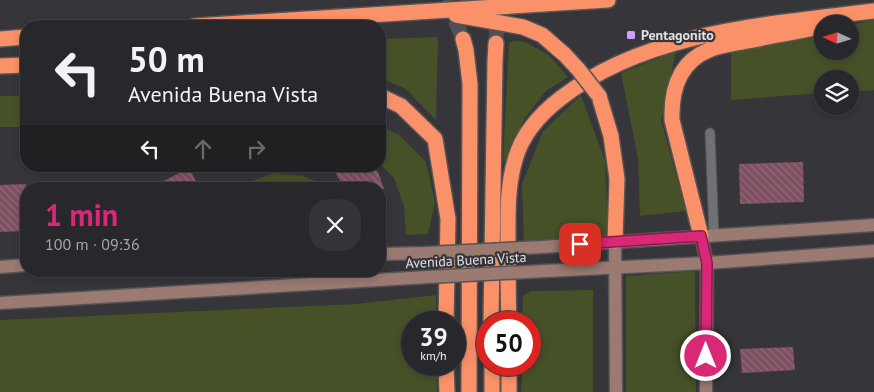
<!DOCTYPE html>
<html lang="es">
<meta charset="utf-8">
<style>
:root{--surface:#28282c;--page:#343438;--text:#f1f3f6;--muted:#a5a6a9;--line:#444448;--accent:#db2777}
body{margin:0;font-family:"PT Sans",sans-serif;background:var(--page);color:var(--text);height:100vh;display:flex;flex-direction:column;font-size:19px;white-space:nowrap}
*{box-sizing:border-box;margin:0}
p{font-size:16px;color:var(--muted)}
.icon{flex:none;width:28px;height:28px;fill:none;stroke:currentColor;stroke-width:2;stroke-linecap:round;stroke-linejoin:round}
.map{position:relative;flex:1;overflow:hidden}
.sheet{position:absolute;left:20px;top:182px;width:366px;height:95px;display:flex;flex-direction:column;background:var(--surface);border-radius:20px;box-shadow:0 2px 8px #0003,0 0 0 1px var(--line)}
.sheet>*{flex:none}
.banner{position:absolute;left:20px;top:20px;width:366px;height:152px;border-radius:20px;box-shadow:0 2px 8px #0003,0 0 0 1px var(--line);background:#28282c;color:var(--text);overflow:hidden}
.needle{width:32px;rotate:274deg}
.buttons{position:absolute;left:814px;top:15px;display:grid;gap:10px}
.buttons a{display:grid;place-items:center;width:45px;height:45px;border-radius:50%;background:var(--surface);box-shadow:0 2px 8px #0003,0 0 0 1px var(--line);font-size:25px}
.speed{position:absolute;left:401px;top:311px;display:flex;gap:10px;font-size:25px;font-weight:700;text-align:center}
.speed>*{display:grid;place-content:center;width:65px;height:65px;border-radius:50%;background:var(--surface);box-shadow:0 2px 8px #0003,0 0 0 1px var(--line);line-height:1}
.speed small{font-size:12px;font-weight:400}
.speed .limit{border:8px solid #d22;background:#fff;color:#111}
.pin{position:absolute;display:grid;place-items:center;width:42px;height:42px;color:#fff;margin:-21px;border-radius:10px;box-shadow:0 2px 8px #0006}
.me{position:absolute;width:55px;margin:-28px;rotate:0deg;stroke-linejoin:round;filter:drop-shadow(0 0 4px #0008)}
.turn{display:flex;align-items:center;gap:18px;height:105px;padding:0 25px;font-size:22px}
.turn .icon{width:65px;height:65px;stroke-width:2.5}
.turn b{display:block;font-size:35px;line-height:42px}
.lanes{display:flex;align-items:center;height:48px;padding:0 25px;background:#0003;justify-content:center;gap:25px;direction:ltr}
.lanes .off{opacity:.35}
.round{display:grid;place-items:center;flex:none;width:52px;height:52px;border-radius:20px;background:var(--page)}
.overview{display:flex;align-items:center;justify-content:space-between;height:85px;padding:0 25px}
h1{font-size:30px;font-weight:700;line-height:38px;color:var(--accent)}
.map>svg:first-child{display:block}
.green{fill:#465128}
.building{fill:url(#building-back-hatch)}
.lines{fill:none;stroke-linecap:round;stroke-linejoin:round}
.highway-tunnel{stroke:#504f53;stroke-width:15;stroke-dasharray:15 8;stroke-linecap:butt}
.lane-casing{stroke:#545357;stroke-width:11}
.secondary-casing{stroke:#545357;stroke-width:15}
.highway-casing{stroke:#545357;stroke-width:18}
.lane{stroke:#717075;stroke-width:9}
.secondary{stroke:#9a7a71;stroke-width:12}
.highway{stroke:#fa9168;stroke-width:15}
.secondary-bridge-casing{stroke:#545357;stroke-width:15;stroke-linecap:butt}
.highway-bridge-casing{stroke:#545357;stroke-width:18;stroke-linecap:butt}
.secondary-bridge{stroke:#9a7a71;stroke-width:12}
.highway-bridge{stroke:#fa9168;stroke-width:15}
.route-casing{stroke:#8e194d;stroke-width:12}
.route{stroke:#db2777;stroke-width:9}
.poi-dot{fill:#d19dfe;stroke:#36353a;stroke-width:2}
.labels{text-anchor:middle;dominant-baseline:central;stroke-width:4.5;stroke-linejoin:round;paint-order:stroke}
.poi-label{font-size:14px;font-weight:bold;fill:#e1e0e3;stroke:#36353a;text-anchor:start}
.street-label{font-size:14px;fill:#e1e0e3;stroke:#36353a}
</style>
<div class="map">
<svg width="874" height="392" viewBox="0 0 874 392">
<defs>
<pattern id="building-back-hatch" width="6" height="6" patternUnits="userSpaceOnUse" patternTransform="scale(1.25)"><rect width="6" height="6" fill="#7f5061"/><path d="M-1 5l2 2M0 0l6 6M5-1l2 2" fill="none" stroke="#916978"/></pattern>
</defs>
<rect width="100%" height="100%" fill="#36353a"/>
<g class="green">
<polygon points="874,20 874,90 850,92 850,79 822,79 822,93 731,100 731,52 822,31 822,51 850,51 850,25"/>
<polygon points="438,37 436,120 406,89 380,78 380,39"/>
<polygon points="518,41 525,42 549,55 568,77 546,91 524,119 507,159 503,162 509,42"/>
<polygon points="676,51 661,120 686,211 640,216 638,158 621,73"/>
<polygon points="581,95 605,161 608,237 524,243 522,184 543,131"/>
<rect x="0" y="96" width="26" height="31"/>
<polygon points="380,126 399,135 426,162 435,202 428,234 406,235 404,206 394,178 380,164"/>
<polygon points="274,173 303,176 330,187 331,189 240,189 250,182"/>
<polygon points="695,271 696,392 626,392 626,276"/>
<polygon points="593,290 593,392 521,392 522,365 530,365 530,322 522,322 523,296 531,291"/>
<polygon points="436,295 436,322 412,322 412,365 437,365 437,392 0,392 0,320 356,304"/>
</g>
<g class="building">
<polygon points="803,162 804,202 740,204 739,164"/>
<polygon points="331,166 370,166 378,172 384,189 345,189"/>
<polygon points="189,168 200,189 148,189"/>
<polygon points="26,184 26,231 0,232 0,185"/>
<polygon points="793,347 795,370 742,373 740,349"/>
</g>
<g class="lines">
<g class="highway-tunnel">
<polyline points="444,0 450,8 463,39"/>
<polyline points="496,43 497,9"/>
</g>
<g class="lane-casing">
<polyline id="lane" points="710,133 714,235"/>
</g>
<g class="secondary-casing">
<g id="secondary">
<polyline points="701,236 707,263 706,392"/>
<polyline points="615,241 616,392"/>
<polyline points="542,247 874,225"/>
<polyline points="380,254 428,253"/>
<polyline points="0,267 26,265"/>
<polyline points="545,271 707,263 874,251"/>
<polyline points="0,303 428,277"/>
</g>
</g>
<g class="highway-casing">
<g id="highway">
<polyline points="456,15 523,27 542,35 565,55"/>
<polyline points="194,26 608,0"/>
<polyline points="0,39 26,37"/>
<polyline points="463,39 466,50 470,84 469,392"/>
<polyline points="0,66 26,65"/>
<polyline points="380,96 401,106 435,139 448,219 446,322"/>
<polyline points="599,96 611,136 617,179 615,241"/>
<path d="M701 236 672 120C671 90 679 62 709 50 721 45 734 44 747 41 769 37 792 32 815 28"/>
<polyline points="491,322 495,61 496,43"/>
<path d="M509 322C508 296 508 270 508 243 508 216 507 187 515 160 522 134 540 114 561 98 646 31 771 24 874 11"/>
<polyline points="446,365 447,392"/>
<polyline points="492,365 492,392"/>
<polyline points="509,365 509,392"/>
</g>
</g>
<use href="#lane" class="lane"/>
<use href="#secondary" class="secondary"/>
<use href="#highway" class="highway"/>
<g class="secondary-bridge-casing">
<g id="secondary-bridge">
<polyline points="428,253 542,247"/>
<polyline points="428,277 545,271"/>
</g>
</g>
<g class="highway-bridge-casing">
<polyline id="highway-bridge" points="565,55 578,69 599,96"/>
</g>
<use href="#secondary-bridge" class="secondary-bridge"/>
<use href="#highway-bridge" class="highway-bridge"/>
</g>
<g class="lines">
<g class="route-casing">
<polyline id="route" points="580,244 701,236 707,263 706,356"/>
</g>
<use href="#route" class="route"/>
</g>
<rect class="poi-dot" x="626" y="30" width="10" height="10" rx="2.5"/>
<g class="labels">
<g class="poi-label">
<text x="641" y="35">Pentagonito</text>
</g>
<g class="street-label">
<text transform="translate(466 260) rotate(-3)">Avenida Buena Vista</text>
</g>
</g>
</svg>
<div class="buttons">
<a><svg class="needle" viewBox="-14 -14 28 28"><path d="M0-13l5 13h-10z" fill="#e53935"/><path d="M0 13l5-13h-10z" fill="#a5a6a9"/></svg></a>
<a><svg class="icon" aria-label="layers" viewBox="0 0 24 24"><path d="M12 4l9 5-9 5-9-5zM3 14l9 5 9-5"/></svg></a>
</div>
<div class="speed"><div>39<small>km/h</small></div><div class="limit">50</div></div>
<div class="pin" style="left:580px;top:244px;background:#d93025"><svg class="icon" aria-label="arrive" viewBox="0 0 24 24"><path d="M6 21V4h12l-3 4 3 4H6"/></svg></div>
<svg class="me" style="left:706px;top:356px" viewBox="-20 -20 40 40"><circle r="17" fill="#db2777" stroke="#fff" stroke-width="3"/><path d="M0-11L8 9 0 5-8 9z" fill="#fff"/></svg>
<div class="banner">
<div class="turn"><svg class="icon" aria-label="left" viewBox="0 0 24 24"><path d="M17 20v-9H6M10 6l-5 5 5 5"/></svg><div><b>50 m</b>Avenida Buena Vista</div></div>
<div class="lanes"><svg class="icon" aria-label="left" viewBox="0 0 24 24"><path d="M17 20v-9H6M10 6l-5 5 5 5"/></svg><svg class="icon off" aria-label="ahead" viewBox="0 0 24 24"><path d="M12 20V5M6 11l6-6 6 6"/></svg><svg class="icon off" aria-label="right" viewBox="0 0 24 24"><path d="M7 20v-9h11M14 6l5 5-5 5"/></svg></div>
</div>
<section class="sheet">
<div class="overview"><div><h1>1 min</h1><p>100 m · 09:36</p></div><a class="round"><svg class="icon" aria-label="close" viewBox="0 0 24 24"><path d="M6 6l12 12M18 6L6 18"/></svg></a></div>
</section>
</div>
